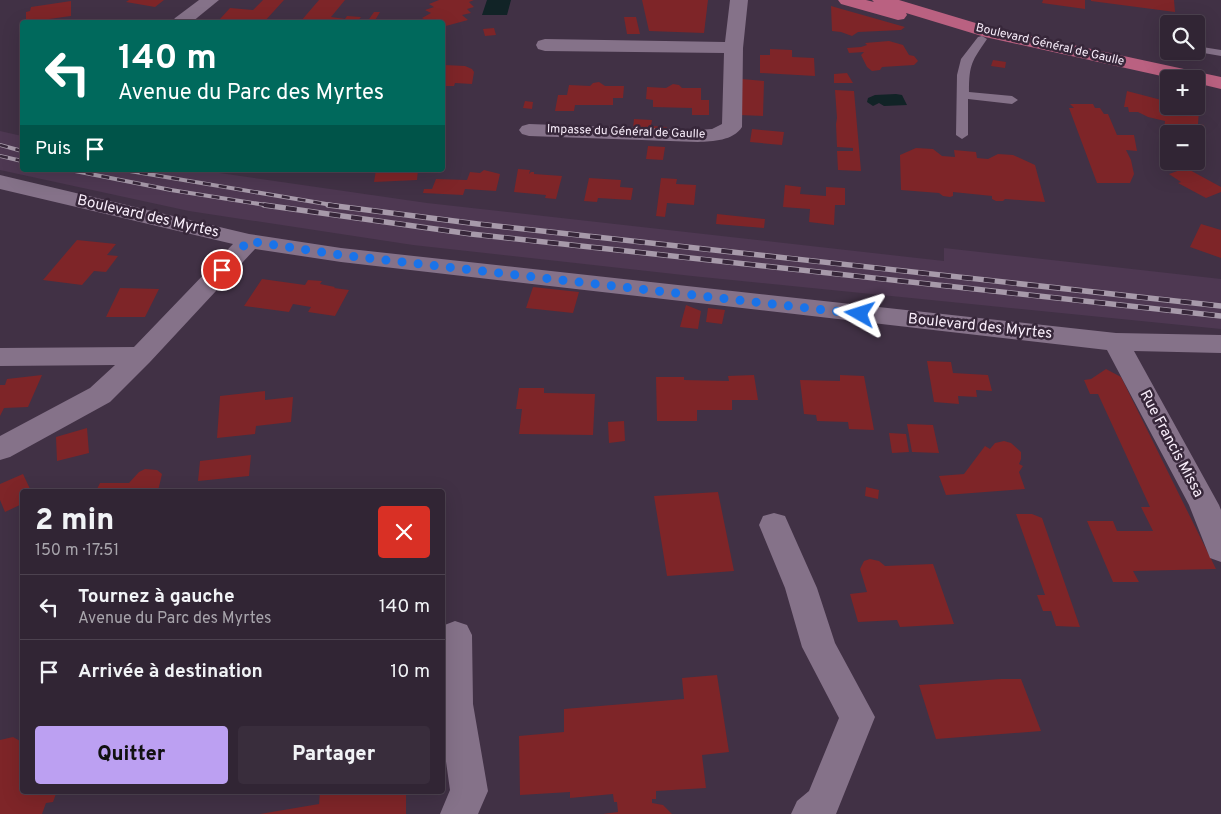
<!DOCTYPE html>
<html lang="fr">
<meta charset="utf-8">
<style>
:root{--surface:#312534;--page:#392d3c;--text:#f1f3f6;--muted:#a8a5ac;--line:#4c424f;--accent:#bca0f2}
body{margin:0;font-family:Overpass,sans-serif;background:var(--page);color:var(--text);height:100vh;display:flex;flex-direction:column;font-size:19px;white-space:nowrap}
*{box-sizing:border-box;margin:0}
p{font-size:16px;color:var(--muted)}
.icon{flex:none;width:28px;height:28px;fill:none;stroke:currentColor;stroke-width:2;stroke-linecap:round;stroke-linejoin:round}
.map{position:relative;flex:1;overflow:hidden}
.panel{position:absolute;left:20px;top:489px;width:425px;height:305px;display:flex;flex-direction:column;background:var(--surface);border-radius:5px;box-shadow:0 5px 20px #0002,0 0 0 1px var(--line)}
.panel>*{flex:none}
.hud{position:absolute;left:20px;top:20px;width:425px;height:152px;border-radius:5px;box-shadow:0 5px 20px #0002,0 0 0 1px var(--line);background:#00695c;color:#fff;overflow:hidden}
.tools{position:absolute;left:1160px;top:15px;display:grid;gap:10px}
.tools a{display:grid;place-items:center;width:45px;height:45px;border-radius:5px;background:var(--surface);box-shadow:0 5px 20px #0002,0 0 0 1px var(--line);font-size:25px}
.pin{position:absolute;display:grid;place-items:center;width:42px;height:42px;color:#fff;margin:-21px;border:2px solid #fff;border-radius:50%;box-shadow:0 1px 5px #0007}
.me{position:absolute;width:55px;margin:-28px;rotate:276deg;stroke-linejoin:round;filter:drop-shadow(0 0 4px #0008)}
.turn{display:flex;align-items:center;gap:18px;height:105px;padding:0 15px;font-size:22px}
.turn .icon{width:65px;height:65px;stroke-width:2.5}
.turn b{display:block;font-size:35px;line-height:42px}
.then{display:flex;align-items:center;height:48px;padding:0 15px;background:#0003;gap:10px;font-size:19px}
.round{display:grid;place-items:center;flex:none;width:52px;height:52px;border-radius:5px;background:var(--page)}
.summary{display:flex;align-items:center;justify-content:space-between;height:85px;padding:0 15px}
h1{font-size:30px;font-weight:800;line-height:38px}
.primary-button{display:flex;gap:10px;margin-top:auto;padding:10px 15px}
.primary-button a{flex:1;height:58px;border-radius:5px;background:var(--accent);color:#111;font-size:20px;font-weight:800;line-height:58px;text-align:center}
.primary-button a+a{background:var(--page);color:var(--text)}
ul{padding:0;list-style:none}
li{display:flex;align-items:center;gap:15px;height:65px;padding:0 15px;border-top:1px solid var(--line)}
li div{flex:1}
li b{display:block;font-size:19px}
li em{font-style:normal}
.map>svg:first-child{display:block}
.built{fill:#4e3852}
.water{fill:#112326}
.building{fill:#7e2528}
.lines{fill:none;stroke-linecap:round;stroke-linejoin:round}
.service{fill:#857289;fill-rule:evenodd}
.minor{fill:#857289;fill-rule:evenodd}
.primary{fill:#ba6181;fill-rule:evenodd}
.rail-far1-casing{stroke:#a79aaa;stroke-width:4}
.rail-casing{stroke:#a79aaa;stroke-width:5.5}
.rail-far1{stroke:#37273a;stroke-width:2.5;stroke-dasharray:8;stroke-linecap:butt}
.rail{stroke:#37273a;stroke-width:4;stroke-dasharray:11;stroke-linecap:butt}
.route{stroke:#1a73e8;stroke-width:9;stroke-dasharray:0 16.2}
.labels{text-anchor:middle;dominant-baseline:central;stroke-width:5;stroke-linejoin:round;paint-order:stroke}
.far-street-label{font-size:12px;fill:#f9eefb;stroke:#37273a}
.street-label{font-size:15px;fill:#f9eefb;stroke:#37273a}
</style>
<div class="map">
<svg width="1221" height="814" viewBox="0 0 1221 814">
<rect width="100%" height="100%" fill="#413145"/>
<polygon class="built" points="0,131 22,136 22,170 199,170 427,203 944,261 944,248 1221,279 1221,329 692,276 413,245 189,211 0,170"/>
<g class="water">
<polygon points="487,0 511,0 507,15 482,15"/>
<polygon points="896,94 902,95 907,105 884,106 879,103 873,106 867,102 868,98 875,95"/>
</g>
<g class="building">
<polygon points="129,0 164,0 155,7 126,2"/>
<polygon points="263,0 284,0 264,22 220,19 230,8 253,10"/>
<polygon points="319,0 345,0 331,17 345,19 347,16 361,17 357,22 301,21"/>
<polygon points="439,0 474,0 469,2 474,7 467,9 471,13 462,15 468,20 442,27 442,22 430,22 422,18 431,13 425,10 434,7 429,4"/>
<polygon points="642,0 708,0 704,33 649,31"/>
<polygon points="1043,0 1085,0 1085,9 1042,3"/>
<polygon points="1091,0 1174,0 1175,12 1091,1"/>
<polygon points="71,1 71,16 49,19 49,22 26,22 26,12 30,11 31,7"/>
<polygon points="831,6 838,8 905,27 901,30 858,32 852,36 841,32 832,31"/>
<polygon points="374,12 380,12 374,22 367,22"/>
<polygon points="624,17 636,17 640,34 627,34"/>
<polygon points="494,28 496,35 485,36 483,29"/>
<polygon points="889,41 903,45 909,55 914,56 918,61 914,65 882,67 880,70 872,71 867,67 861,55 864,52 849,53 847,48 861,47 867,45 865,43"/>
<polygon points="770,49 792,50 792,57 814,58 815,76 760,73 760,55 770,55"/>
<polygon points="993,60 1006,62 1005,68 991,66"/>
<polygon points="444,65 465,66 472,69 474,72 472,84 455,83 454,86 442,86"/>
<polygon points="847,73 853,83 834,83 834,74"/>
<polygon points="742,79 764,81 763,116 740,115"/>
<polygon points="599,82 605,86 624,86 623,98 613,98 613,105 575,105 574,111 555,111 558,95 567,95 569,85 590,86 593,83"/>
<polygon points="673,84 679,85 682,88 701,88 701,100 709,100 709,115 692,115 692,108 653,107 653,100 646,99 647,87 666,88"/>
<polygon points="835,90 854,91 861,171 838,170 837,151 853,151 853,148 837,147 836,124 837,118"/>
<polygon points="1127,91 1169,102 1169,106 1183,106 1199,110 1198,124 1204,125 1202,146 1196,145 1196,134 1180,134 1164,129 1165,121 1148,117 1138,112 1129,112 1128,107 1124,107"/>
<polygon points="525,101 533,102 532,109 523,108"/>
<polygon points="1070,104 1093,104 1095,108 1100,108 1104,114 1108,114 1117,135 1134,135 1137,151 1126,150 1131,160 1134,174 1130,183 1097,183 1069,108 1074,108"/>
<polygon points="634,119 652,120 651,126 667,127 666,131 633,129"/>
<polygon points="752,129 784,132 782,145 750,142"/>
<polygon points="648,146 665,147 663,160 646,159"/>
<polygon points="916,148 933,149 942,156 955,157 954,150 976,152 977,158 988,159 998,154 1013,155 1035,165 1045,202 1005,199 1003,201 996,201 992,199 992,196 953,192 953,196 950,197 943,196 939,193 901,190 900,155"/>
<polygon points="1186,168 1221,187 1221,192 1206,198 1178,183 1181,182 1169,174"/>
<polygon points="518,169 530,170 529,174 531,172 534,172 534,174 562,176 556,199 545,198 546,195 514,192"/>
<polygon points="376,170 418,170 417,180 374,182"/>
<polygon points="484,170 500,174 496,191 465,189 463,195 423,193 424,189 432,189 436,179 467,180 470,172 480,173"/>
<polygon points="589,178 621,180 620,187 633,188 631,200 598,198 597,202 584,201"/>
<polygon points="661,178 677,179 676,184 696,185 694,205 667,203 665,217 656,216"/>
<polygon points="785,185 801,187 800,194 826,196 826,187 845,188 845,205 835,205 834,225 809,222 810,209 783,207"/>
<polygon points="717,214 765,219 764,228 716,224"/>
<polygon points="1201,224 1221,230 1221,258 1190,247"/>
<polygon points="77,240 116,244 107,255 118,256 106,272 94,271 82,285 43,280"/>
<polygon points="262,279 305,285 308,280 322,281 320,284 335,287 334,288 349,290 335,316 308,312 311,307 293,304 289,312 244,306"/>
<polygon points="533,287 579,292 573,313 526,308"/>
<polygon points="120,288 159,289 145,317 106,317"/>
<polygon points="686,305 701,311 698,329 680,327"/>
<polygon points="708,308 725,310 722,324 706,322"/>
<polygon points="927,361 951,362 953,373 988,375 992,391 976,390 977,397 958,396 959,404 934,402"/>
<polygon points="1106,369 1121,377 1216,569 1133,571 1139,582 1113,582 1087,521 1113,521 1117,531 1153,531 1141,507 1150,507 1098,394 1090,394 1084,380 1091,379"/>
<polygon points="42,375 28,407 4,408 0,416 0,385 5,385 7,379"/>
<polygon points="754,375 758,400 732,400 732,410 697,410 697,421 657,421 656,377 684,377 684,380 729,381 728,376"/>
<polygon points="840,375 864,376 874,430 849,429 848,422 817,421 816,415 804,414 800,380 840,381"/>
<polygon points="519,388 544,388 544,393 595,394 593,435 519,434 522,409 516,409"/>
<polygon points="265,391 265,400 293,397 291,422 256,426 255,434 217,438 220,396"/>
<polygon points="624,421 625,441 609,443 608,422"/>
<polygon points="907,424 933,425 939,453 912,452"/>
<polygon points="87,428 89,453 57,461 56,437"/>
<polygon points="889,433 906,434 909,452 892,453"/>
<polygon points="1004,441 1011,443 1021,452 1021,459 1019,464 1023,466 1019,472 1025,489 946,495 939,476 964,474 985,446 990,449 995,443"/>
<polygon points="251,455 249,476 198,481 200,461"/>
<polygon points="145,469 157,470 162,474 158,491 96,491 100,483 129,483 139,472"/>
<polygon points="23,474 31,491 22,491 22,504 5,512 0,500 0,484"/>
<polygon points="866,487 879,490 878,499 865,496"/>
<polygon points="718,492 734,571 667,576 654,496"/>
<polygon points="1016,514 1032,514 1042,518 1080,627 1056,626 1051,611 1043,611 1037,595 1045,595"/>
<polygon points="870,559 879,561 885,566 933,564 954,624 900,627 897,620 858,622 850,594 867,592 860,569 864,561"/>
<polygon points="717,675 729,752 702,755 706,788 656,791 656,799 652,799 652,803 663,805 672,814 603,814 618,812 617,802 614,802 613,794 570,798 570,792 520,795 519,736 564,732 564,709 684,699 682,678"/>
<polygon points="1001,679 1021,679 1041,731 936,739 919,685"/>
<polygon points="13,737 22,742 22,791 57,791 53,802 46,803 42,814 0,814 0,740"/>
<polygon points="320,791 406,791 406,814 260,814 319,804"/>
</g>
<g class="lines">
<g class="service">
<path d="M982 36 987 39C972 61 969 64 969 92L1012 96 1018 100 1012 104 968 99V135L962 139 956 135 957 75 961 59 978 37Z"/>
<polygon points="1196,46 1221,50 1221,56 1192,51 1196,51"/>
</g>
<g class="minor">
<polygon points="199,0 219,0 192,22 172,22 175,18"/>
<path d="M730 0H748L743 48 742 127C733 141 713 141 698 142L529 136 522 134 519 130 522 126 529 124 698 130 712 129 722 124 724 53 545 51 538 49 536 45 538 41 545 39 725 42Z"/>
<polygon points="0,175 249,234 341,248 1116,333 1221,335 1221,353 1134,351 1219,505 1221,510 1221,562 1210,558 1189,505 1107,350 341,262 255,249 150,362 110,402 10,457 0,460 0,436 90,388 115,365 0,366 0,348 134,347 233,244 0,189"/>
<polygon points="774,513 785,516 817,588 835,643 875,717 836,814 791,814 797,801 809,791 839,718 802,647 785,588 759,525 763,516"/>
<polygon points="455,621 467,625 472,635 473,704 488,791 478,814 440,814 450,790 442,733 442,626"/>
</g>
<polygon class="primary" points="838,0 866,0 874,2 872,0 899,0 989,27 1221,77 1221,89 1196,83 1196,79 1175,79 985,37 906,13 907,15 904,19 898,20 841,4"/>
<g class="rail-far1-casing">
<g id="rail-far1">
<polyline points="0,145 22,151"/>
<polyline points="0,156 22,161"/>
<polyline points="70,170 171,190 272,206"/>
<polyline points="124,170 338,206"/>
</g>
</g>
<g class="rail-casing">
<g id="rail">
<polyline points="264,205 471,234 1221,316"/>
<polyline points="328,205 478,224 1221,306"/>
</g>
</g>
<use href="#rail-far1" class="rail-far1"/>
<use href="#rail" class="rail"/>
</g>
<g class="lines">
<polyline class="route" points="222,270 248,241 341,255 860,314"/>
</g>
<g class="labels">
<g class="far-street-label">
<text transform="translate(1050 45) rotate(13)">Boulevard Général de Gaulle</text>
<text transform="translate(626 132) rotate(2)">Impasse du Général de Gaulle</text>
</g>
<g class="street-label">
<text transform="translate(148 217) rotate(13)">Boulevard des Myrtes</text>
<text transform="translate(980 327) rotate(6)">Boulevard des Myrtes</text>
<text transform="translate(1171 444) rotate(62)">Rue Francis Missa</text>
</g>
</g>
</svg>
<div class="tools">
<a><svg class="icon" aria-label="search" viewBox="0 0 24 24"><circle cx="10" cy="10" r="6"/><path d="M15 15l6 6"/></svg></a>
<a>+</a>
<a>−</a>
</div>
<div class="pin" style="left:222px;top:270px;background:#d93025"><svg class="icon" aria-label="arrive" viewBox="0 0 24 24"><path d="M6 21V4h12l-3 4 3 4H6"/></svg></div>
<svg class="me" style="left:860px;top:314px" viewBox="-20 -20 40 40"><path d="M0-17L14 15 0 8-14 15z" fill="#1a73e8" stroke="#fff" stroke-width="4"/></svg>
<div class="hud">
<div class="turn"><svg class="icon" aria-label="left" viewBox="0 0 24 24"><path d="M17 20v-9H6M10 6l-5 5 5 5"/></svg><div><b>140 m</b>Avenue du Parc des Myrtes</div></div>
<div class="then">Puis<svg class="icon" aria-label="arrive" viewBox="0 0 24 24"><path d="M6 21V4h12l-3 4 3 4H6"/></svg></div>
</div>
<section class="panel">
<div class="summary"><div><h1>2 min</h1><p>150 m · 17:51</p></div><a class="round" style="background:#d93025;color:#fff"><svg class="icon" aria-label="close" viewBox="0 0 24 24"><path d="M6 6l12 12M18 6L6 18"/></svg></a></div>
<ul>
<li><svg class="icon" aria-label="left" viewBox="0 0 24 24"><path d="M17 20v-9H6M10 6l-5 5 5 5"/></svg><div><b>Tournez à gauche</b><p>Avenue du Parc des Myrtes</p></div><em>140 m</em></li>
<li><svg class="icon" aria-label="arrive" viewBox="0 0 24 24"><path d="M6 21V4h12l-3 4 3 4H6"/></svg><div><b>Arrivée à destination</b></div><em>10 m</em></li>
</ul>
<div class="primary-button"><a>Quitter</a><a>Partager</a></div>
</section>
</div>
